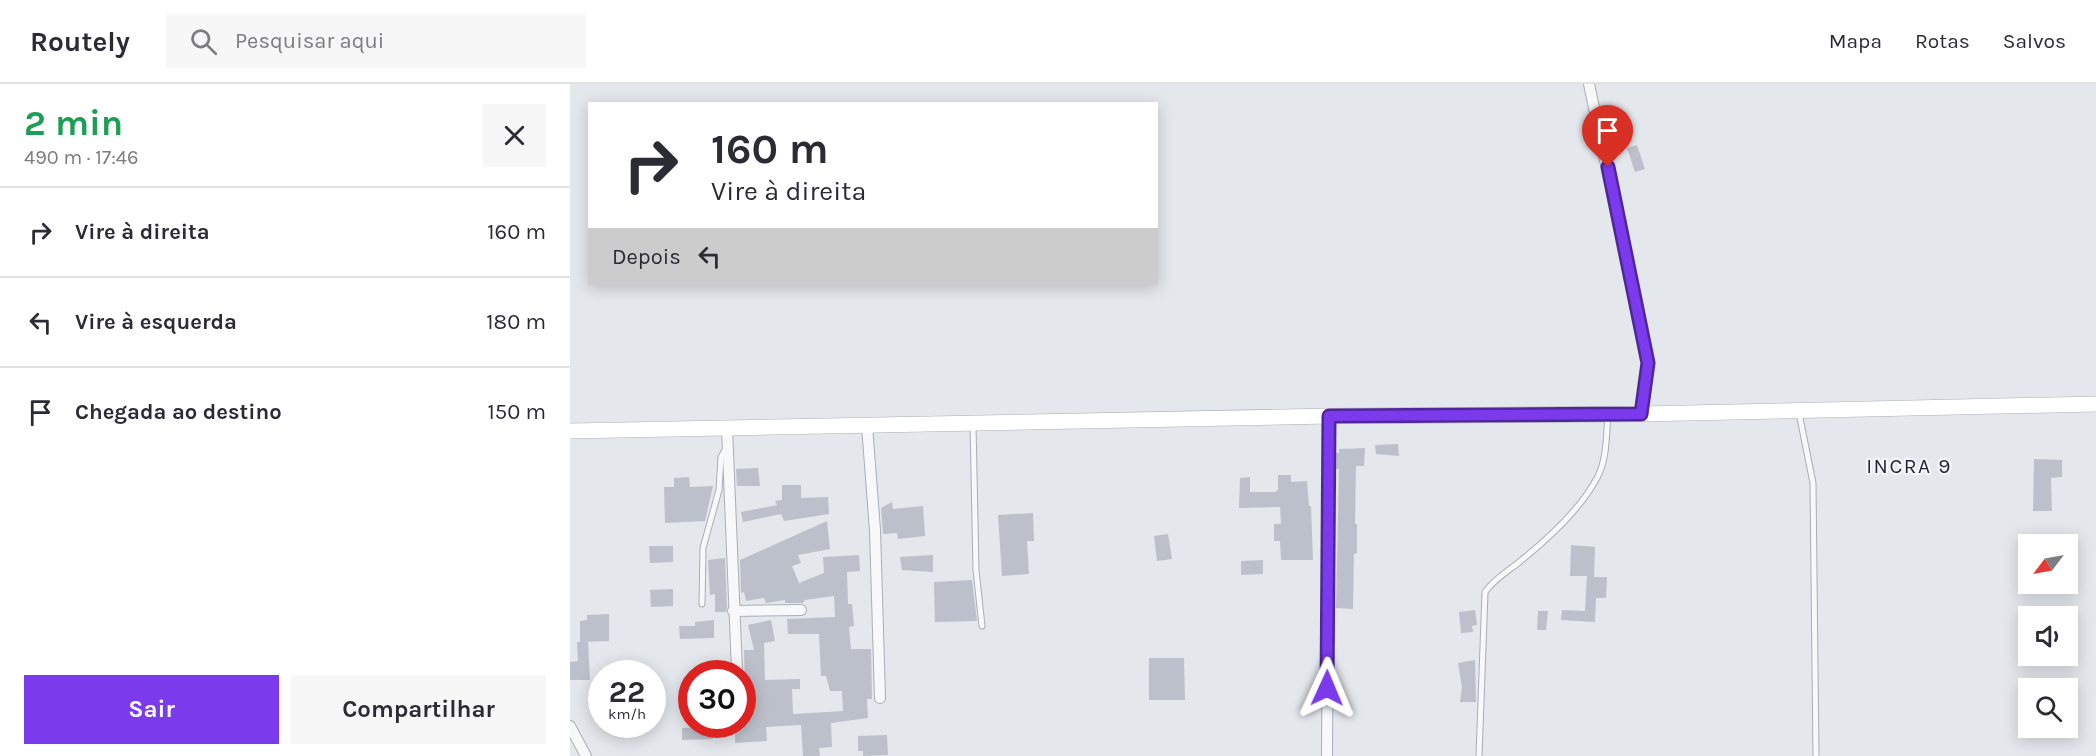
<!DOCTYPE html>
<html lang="pt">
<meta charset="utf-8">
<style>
:root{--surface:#fff;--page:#f7f7f7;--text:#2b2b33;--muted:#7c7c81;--line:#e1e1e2;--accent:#7c3aed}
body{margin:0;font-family:Karla,sans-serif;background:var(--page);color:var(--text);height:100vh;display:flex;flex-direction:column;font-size:22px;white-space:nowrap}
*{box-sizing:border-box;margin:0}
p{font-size:20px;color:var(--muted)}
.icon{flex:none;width:33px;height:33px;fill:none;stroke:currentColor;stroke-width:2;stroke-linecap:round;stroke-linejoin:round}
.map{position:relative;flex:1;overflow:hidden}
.sheet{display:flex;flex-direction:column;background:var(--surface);width:570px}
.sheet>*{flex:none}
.hud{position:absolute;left:18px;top:18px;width:570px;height:183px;border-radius:0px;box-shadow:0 3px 15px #0003;background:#fff;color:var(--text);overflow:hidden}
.needle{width:39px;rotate:238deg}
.fabs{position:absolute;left:1448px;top:450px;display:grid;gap:12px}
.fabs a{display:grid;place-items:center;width:60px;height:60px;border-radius:0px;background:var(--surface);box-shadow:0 3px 15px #0003;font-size:30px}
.speed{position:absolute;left:18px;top:576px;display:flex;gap:12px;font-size:30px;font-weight:700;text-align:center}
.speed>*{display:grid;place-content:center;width:78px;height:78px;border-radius:50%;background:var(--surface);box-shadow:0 3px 15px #0003;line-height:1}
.speed small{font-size:15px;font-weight:400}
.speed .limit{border:9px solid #d22;background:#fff;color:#111}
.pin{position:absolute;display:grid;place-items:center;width:51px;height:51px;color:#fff;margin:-62px -26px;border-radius:50% 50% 50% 0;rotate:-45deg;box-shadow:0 0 6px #0007}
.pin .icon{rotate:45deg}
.me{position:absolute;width:66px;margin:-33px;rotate:1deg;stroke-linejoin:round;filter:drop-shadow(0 0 4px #0008)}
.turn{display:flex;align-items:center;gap:21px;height:126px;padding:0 24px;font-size:27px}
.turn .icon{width:78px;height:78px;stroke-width:2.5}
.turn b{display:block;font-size:42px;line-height:51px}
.then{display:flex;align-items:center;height:57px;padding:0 24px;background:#0003;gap:12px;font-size:22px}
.round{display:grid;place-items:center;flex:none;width:63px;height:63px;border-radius:0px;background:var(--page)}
.summary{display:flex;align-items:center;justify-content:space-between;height:102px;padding:0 24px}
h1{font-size:36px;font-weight:700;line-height:45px;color:#1e9e55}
.primary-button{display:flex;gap:12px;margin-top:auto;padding:12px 24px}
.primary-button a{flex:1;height:69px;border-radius:0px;background:var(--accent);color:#fff;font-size:24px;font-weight:700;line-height:69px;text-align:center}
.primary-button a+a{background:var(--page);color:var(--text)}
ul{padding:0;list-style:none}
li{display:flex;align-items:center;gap:18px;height:90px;padding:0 24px;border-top:2px solid var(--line)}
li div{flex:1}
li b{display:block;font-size:22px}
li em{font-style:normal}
header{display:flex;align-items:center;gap:36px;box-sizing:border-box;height:84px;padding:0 30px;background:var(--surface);border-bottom:2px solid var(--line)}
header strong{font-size:28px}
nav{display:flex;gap:33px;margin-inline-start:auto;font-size:21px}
.search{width:420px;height:54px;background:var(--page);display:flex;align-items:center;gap:15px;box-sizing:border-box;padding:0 21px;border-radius:0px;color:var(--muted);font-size:22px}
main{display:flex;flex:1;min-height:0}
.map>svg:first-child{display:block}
.building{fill:#bbc0ca}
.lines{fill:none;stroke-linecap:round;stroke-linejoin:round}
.lane-casing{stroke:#a9aeb7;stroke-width:7}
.street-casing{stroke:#a9aeb7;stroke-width:12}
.secondary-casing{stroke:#a9aeb7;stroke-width:16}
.lane{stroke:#f7f8fa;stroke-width:5}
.street{stroke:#f7f8fa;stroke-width:10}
.secondary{stroke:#fff;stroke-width:15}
.route-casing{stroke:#51269a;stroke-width:15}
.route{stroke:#7c3aed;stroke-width:10}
.labels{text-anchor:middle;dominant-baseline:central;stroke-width:4.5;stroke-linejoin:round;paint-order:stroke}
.neighbourhood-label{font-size:21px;letter-spacing:1.5px;fill:#1d2536;stroke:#f4f6f9}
</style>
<header>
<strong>Routely</strong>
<div class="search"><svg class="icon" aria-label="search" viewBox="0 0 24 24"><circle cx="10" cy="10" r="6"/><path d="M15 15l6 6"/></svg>Pesquisar aqui</div>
<nav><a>Mapa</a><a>Rotas</a><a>Salvos</a></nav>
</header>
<main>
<section class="sheet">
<div class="summary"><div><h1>2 min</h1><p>490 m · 17:46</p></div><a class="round"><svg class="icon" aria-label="close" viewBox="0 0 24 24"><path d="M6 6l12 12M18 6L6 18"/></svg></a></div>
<ul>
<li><svg class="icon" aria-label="right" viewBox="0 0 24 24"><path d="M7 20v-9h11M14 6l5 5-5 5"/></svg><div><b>Vire à direita</b></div><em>160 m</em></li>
<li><svg class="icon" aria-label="left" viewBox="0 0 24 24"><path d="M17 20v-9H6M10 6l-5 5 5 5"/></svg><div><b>Vire à esquerda</b></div><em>180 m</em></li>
<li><svg class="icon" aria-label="arrive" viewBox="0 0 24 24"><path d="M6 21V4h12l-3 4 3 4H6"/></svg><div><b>Chegada ao destino</b></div><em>150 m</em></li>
</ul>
<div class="primary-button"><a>Sair</a><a>Compartilhar</a></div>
</section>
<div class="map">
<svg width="1526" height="672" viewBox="0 0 1526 672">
<rect width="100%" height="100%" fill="#e4e7ec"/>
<g class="building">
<polygon points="1067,61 1075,85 1065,88 1057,64"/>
<polygon points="828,360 829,372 806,370 805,361"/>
<polygon points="795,364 794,382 786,382 785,440 787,440 787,469 784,470 783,525 766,524 769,385 766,385 766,369 769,369 769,365"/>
<polygon points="1464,375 1492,376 1492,393 1481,394 1482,427 1463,427"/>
<polygon points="188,384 190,402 167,402 166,385"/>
<polygon points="708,391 721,391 721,398 737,397 739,422 741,422 743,476 711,476 710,457 704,457 704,440 711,440 710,423 669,424 670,394 680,393 680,408 705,408 708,406"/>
<polygon points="119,393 120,403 143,402 135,437 95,439 94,403 104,403 104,394"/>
<polygon points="212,401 231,401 231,414 258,413 259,430 214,437 211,430 173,438 171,428 207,421 205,417 212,416"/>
<polygon points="322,418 323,425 353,422 355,452 328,455 327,449 313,450 311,424"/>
<polygon points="463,429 464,457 457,457 459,490 432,492 428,431"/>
<polygon points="257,437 260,465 228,471 231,479 222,482 229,499 254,489 253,473 289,471 290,487 277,488 278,520 282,520 284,542 279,543 281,565 301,565 302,615 297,615 298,634 261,639 262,663 249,664 250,672 233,672 231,641 196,643 197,657 165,659 165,640 176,640 174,566 184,566 178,541 201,536 205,557 194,559 195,596 230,595 230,605 222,605 223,630 273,627 272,607 260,607 256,592 251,592 249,550 218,550 217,535 265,533 264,512 235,516 233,519 215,519 215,516 196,519 194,514 176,517 174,508 171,509 170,476"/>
<polygon points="598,450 602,475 587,477 584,452"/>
<polygon points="1001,461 1025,463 1024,493 1037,493 1036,514 1026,514 1025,538 991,536 992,526 1015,527 1017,492 1000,492"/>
<polygon points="79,462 103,462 103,478 80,479"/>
<polygon points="363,471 363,488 332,486 330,473"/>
<polygon points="155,474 157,523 156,528 145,528 145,510 140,511 138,476"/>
<polygon points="693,476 693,490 671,491 671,477"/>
<polygon points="402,496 407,537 365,538 364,498"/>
<polygon points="103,505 103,522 81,523 80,506"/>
<polygon points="905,526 907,541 902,542 903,548 891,549 889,528"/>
<polygon points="968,527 978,527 976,546 967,546"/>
<polygon points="39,530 39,557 10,558 10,537 17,536 17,531"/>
<polygon points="144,536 144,554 110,555 109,542 125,542 125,538"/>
<polygon points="7,558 18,558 20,596 0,596 0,578 8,577"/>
<polygon points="579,574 614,574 615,616 579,616"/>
<polygon points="905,576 906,618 890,618 892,603 888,579"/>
<polygon points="143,643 143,655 112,656 112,644"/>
<polygon points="317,651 318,671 293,672 293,667 288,667 288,652"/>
</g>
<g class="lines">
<g class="lane-casing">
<g id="lane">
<polyline points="1229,329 1243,399 1246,672"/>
<polyline points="403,340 406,486 412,542"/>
<polyline points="132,520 133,464 149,406 151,373 155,366"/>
<path d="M909 672 915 508C926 493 939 487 953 475 980 453 1012 424 1028 392 1037 374 1036 352 1038 333"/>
</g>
</g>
<g class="street-casing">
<g id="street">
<polyline points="1019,0 1078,279 1071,330"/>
<polyline points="297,342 305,446 310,614"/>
<polyline points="157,344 167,587"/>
<polyline points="163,527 231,526"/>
<polyline points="0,642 16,672"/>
<polyline points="757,672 759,332"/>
</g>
</g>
<g class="secondary-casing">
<polyline id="secondary" points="0,347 759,332 1071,330 1526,320"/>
</g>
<use href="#lane" class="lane"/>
<use href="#street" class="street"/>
<use href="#secondary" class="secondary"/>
</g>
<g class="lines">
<g class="route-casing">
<polyline id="route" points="757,604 759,332 1071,330 1078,279 1038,83"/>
</g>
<use href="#route" class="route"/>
</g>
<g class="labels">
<g class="neighbourhood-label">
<text x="1339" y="382">INCRA 9</text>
</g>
</g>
</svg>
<div class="fabs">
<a><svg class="needle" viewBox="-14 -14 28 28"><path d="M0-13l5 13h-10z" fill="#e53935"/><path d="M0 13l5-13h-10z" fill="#7c7c81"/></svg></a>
<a><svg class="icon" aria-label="sound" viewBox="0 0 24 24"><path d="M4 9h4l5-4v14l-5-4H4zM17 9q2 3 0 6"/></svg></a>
<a><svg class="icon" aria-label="search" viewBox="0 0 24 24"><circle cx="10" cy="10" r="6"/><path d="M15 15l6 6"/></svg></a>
</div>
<div class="speed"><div>22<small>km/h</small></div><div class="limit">30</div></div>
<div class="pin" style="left:1038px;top:83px;background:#d93025"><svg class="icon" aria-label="arrive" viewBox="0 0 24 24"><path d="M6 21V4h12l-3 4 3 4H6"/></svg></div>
<svg class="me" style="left:757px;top:604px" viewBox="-20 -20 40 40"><path d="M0-17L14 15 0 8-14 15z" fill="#7c3aed" stroke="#fff" stroke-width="4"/></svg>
<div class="hud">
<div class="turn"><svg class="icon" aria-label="right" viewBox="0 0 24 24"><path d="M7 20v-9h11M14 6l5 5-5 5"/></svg><div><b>160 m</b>Vire à direita</div></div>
<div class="then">Depois<svg class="icon" aria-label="left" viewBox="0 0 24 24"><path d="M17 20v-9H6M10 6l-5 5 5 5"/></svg></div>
</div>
</div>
</main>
